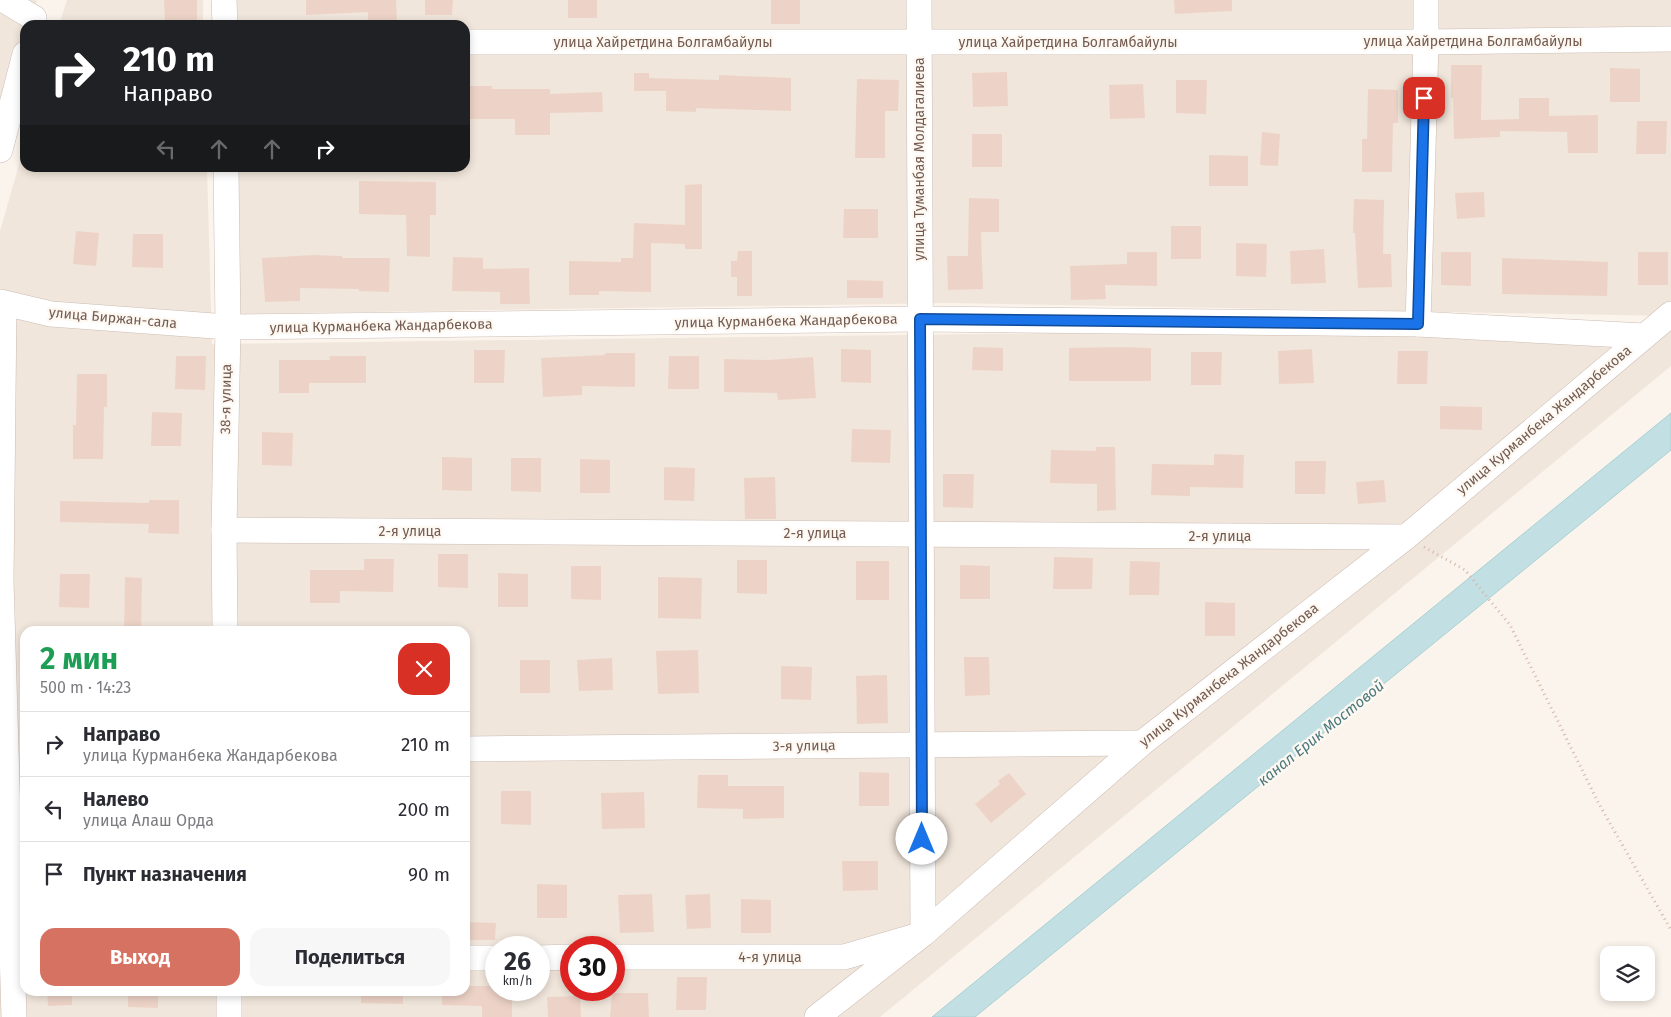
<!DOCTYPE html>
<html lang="ru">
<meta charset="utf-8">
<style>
:root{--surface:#fff;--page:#f7f7f7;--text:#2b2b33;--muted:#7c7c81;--line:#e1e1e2;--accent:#d57261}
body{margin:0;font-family:"Fira Sans",sans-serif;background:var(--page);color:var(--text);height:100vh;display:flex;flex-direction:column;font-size:19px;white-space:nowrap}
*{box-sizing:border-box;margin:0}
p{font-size:16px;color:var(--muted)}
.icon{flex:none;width:28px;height:28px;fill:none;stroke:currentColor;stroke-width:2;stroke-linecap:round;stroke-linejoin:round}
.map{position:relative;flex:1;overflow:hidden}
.side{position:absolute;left:20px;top:626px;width:450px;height:370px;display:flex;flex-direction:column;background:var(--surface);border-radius:15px;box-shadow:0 2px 8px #0003}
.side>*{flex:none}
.hud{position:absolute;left:20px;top:20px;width:450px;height:152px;border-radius:15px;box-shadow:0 2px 8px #0003;background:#202124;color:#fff;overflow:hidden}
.controls{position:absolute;left:1600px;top:946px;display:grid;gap:10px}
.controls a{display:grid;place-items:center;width:55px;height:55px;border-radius:10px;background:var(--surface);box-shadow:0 2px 8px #0003;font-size:25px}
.speed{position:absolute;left:485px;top:936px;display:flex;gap:10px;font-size:25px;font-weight:700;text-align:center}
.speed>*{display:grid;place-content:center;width:65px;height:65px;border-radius:50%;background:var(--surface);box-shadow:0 2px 8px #0003;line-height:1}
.speed small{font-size:12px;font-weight:400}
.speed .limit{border:8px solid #d22;background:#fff;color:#111}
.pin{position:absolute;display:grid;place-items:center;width:42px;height:42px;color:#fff;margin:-21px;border-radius:10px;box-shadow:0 2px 8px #0006}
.me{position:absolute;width:55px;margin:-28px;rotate:0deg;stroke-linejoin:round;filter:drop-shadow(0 0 4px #0008)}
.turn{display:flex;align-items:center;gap:18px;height:105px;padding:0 20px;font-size:22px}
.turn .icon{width:65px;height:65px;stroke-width:2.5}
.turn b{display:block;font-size:35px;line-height:42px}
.lanes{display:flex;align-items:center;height:48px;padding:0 20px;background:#0003;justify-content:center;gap:25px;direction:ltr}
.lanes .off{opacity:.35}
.round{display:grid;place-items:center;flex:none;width:52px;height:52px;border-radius:15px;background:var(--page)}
.head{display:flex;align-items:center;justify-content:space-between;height:85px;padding:0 20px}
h1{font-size:30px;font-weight:700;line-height:38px;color:#1e9e55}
.action{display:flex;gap:10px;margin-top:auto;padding:10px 20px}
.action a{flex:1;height:58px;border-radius:15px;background:var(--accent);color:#fff;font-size:20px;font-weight:700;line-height:58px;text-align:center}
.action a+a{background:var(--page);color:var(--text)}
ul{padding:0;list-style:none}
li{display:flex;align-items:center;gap:15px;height:65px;padding:0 20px;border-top:1px solid var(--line)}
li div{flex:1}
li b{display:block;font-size:19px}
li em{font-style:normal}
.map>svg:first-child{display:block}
.residential{fill:#f1e6db;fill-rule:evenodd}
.water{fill:#c2e0e3;stroke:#aad0d3}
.building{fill:#edd3c7}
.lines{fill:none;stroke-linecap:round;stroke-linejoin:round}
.minor-casing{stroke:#ccbcb3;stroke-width:26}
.path{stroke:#d2b6aa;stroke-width:3;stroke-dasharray:1 4;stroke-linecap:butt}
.minor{stroke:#fff;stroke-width:25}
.route-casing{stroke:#114b97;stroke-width:12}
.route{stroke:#1a73e8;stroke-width:9}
.labels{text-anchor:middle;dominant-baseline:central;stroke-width:4.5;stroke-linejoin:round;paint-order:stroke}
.street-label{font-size:14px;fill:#735b51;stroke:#fdf8f2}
.water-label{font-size:15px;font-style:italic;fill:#4a787d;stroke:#fdf8f2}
</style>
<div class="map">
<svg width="1671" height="1017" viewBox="0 0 1671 1017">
<rect width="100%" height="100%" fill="#fbf4ec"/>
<g class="residential">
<polygon points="0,0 37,0 30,25 25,25 25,42 0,126"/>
<polygon points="67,0 203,0 203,25 59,25"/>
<polygon points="237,0 1671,0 1671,316 949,303 235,314 236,168 465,168 465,25 237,25"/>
<path d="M25 144V168H207L212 344 1671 325V366L880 1017H0V231ZM25 631H465V991H25ZM496 948H539V990H496ZM571 948H614V990H571Z"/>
</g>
<polygon class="water" points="1671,413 1671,450 975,1017 932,1017"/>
<g class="building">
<polygon points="164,0 197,0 197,20 165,21"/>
<polygon points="306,0 396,0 397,23 368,24 368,12 306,15"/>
<polygon points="425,0 453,0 452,15 425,15"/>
<rect x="568" y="0" width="29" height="18"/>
<rect x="771" y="0" width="29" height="24"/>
<polygon points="1174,0 1232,0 1232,11 1175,14"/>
<polygon points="1451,65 1482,65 1481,120 1519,119 1519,98 1549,98 1549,116 1598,115 1598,153 1568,153 1567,132 1500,131 1500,137 1454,139 1453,98 1451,98"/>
<polygon points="1610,68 1640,69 1640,102 1610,102"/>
<polygon points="1007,72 1008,106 973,107 972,73"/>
<polygon points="634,73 649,73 649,78 719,80 719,75 791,78 791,111 696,108 696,112 666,111 666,91 634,91"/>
<polygon points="857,79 899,80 898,111 885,111 885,158 855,158"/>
<polygon points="1176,80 1207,80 1206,114 1176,113"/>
<polygon points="1143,84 1145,118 1110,119 1109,85"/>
<polygon points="465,86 492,86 492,89 550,89 550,94 602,92 603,112 550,113 550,135 515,135 515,119 465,119"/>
<polygon points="1368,89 1398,90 1398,123 1393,123 1392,172 1362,172 1362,139 1367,139"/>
<polygon points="1637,121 1667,121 1666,154 1636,154"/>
<polygon points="1262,132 1280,134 1278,166 1260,165"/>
<rect x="972" y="134" width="30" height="33"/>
<polygon points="1209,155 1248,156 1248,186 1209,186"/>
<polygon points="359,181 436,182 436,215 430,215 430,257 407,256 406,215 359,214"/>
<polygon points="702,184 702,249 685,249 685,244 651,243 651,292 599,291 599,295 569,295 569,261 621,262 621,258 633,258 634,223 685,225 685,185"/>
<polygon points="1484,192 1485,217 1457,219 1455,193"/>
<polygon points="969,198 999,199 999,232 981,232 983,289 948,290 947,256 968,256"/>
<polygon points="1354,199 1384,200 1383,254 1391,254 1392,287 1358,288 1355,233 1353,233"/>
<polygon points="844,209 878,209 878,238 843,238"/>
<rect x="1171" y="226" width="30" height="33"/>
<polygon points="76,231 99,233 96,266 73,264"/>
<polygon points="133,234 163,234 163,268 132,267"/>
<polygon points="1236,243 1267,244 1266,277 1236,276"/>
<polygon points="1324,249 1326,283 1291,284 1290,251"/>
<polygon points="738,251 752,251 752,296 737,296 737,277 731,277 731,261 737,261"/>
<polygon points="1127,252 1157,252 1157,286 1105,285 1106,299 1071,300 1070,266 1127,264"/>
<polygon points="1441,252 1471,252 1471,286 1441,285"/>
<rect x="1638" y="252" width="30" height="33"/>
<polygon points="314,255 342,256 342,258 390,258 389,292 359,291 359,289 300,288 300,301 265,302 262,258"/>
<polygon points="453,257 483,258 483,269 529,268 530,304 500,304 500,292 452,291"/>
<polygon points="1502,258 1608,262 1607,296 1502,294"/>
<polygon points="847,280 883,281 883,298 847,298"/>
<polygon points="973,347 1003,348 1003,371 972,370"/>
<polygon points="1121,347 1151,348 1151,381 1069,381 1069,348"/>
<polygon points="841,349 871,350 871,383 841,382"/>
<polygon points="1312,349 1314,383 1279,384 1278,351"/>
<polygon points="474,350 505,350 504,383 474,383"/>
<polygon points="1398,351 1428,351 1427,384 1397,384"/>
<polygon points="1191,352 1222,352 1221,385 1191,385"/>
<polygon points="605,353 635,353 635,387 582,386 582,395 543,397 541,358 605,355"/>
<polygon points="176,356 206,356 205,390 175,389"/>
<polygon points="329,356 366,356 366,383 309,383 309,393 279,393 279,360 330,360"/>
<polygon points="669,356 699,356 699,389 668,389"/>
<polygon points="813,357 816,398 778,400 777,393 724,392 724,359 768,360"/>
<polygon points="77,374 107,374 107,407 104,407 103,459 73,459 73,425 76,425"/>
<polygon points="1440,406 1482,407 1482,430 1440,429"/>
<polygon points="152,412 182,413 181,446 151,446"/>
<polygon points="852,429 891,430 890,463 851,462"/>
<polygon points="262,432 293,433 292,466 262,465"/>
<polygon points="1096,447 1115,447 1116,510 1097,511 1097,484 1050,483 1051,450 1096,451"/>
<polygon points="1214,454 1244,455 1243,488 1190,487 1190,496 1151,495 1152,464 1214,465"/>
<polygon points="442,457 472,458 472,491 442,490"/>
<polygon points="511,458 541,458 541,492 511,491"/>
<polygon points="580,459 610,460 610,493 580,493"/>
<polygon points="1295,461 1326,461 1325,494 1295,494"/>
<polygon points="664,467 695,468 694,501 664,500"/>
<polygon points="943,474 974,474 973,508 943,507"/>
<polygon points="775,477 776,519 745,519 744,478"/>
<polygon points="1384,480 1386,502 1358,504 1356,482"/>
<polygon points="149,500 179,500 179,534 148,533 149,524 60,522 60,501 149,503"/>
<polygon points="438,554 468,554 468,588 438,587"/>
<polygon points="1054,557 1093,558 1092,589 1053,589"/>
<polygon points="364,559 394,559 393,592 340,591 340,603 310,603 310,570 364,570"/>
<polygon points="737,560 767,560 767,594 737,593"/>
<rect x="856" y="561" width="33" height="39"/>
<polygon points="1130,561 1160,562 1159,595 1129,595"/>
<polygon points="960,565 990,566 990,599 960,599"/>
<polygon points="571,566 601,566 601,600 571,599"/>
<polygon points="498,573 528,574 528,607 498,607"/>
<polygon points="60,574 90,574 89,608 59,607"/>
<polygon points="125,577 142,578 141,631 124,631"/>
<polygon points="658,577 702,578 701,619 658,618"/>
<polygon points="1205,602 1235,603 1235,636 1205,636"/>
<polygon points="698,650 699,693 658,694 656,651"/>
<polygon points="964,657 989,657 990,695 965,696"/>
<polygon points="612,658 613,690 579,691 577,660"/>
<rect x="520" y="660" width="30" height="33"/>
<polygon points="781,666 812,667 811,700 781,699"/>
<polygon points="887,675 888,723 857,724 856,676"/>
<polygon points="859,772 889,773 889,806 859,806"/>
<polygon points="1009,773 1026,794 991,823 975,804 1000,784 998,781"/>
<polygon points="698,775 728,775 728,786 784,786 784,818 743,819 743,809 697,808"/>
<polygon points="501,791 531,791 531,825 501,824"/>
<polygon points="644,792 645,828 602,829 601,793"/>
<polygon points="842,861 878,861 878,890 843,891"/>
<polygon points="537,884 567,885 567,918 537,918"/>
<polygon points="652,894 654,932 620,933 618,895"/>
<polygon points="710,894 711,928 687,929 685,895"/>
<polygon points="741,899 771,900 771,933 741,933"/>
<polygon points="465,922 496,923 495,940 465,940"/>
<polygon points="677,977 707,977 706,1010 676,1010"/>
<polygon points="465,986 496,986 496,990 512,990 512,1017 482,1017 482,1006 442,1005 442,991 465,991"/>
<polygon points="47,991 72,991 72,1005 48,1006"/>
<polygon points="128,991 158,991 158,1008 128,1007"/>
<polygon points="361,991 403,991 403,1004 361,1003"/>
<polygon points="612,993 648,993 649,1017 610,1017"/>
<polygon points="580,996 581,1017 548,1017 547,997"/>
</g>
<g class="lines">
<g class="minor-casing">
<g id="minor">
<polyline points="4,0 34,18"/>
<polyline points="224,0 225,25"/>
<polyline points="465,42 1426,42 1671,39"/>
<polyline points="0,150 25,54"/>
<polyline points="0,302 51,314 228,327 920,319 1418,324 1644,336"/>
<polyline points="4,304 1,581 14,1017"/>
<polyline points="1418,324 1426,42 1426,0"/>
<polyline points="224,530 1406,537"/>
<polyline points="225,631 224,530 228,327 226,168"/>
<polyline points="465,749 1142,743"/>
<polyline points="614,957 844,957 923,934 919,0"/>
<polyline points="465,958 496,958"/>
<polyline points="539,958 571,957"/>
<polyline points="229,991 229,1017"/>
<polyline points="817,1017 923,934 1142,743 1406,537 1671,314"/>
</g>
</g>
<polyline class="path" points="1424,547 1465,570 1510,625 1599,804 1671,930"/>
<use href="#minor" class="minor"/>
</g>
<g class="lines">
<g class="route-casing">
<polyline id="route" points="922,839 920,319 1418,324 1424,98"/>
</g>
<use href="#route" class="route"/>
</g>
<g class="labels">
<g class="street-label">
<text x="1473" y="41">улица Хайретдина Болгамбайулы</text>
<text x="663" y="42">улица Хайретдина Болгамбайулы</text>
<text x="1068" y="42">улица Хайретдина Болгамбайулы</text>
<text transform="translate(919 159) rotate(-90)">улица Туманбая Молдагалиева</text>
<text transform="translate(113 318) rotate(5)">улица Биржан-сала</text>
<text transform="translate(786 321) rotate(-1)">улица Курманбека Жандарбекова</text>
<text transform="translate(381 326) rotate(-1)">улица Курманбека Жандарбекова</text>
<text transform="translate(226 399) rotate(-89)">38-я улица</text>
<text transform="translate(1544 420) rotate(-40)">улица Курманбека Жандарбекова</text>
<text x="410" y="531">2-я улица</text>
<text x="815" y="533">2-я улица</text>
<text x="1220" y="536">2-я улица</text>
<text transform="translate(1229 675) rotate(-38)">улица Курманбека Жандарбекова</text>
<text transform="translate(804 746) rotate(-1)">3-я улица</text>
<text x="770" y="957">4-я улица</text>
</g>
<g class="water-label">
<text transform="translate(1321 733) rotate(-39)">канал Ерик Мостовой</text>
</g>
</g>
</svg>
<div class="controls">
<a><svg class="icon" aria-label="layers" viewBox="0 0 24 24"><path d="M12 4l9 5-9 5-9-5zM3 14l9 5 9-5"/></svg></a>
</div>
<div class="speed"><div>26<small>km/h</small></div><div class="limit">30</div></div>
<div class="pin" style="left:1424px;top:98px;background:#d93025"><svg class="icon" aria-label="arrive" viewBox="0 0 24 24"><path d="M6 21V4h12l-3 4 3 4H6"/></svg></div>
<svg class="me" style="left:922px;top:839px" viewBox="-20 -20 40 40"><circle r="19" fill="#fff"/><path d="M0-13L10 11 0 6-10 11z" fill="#1a73e8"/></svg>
<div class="hud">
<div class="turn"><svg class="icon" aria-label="right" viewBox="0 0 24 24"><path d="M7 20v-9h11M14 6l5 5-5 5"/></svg><div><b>210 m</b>Направо</div></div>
<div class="lanes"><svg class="icon off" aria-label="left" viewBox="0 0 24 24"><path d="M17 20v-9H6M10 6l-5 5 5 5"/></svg><svg class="icon off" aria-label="ahead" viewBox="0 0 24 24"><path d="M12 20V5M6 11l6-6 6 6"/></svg><svg class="icon off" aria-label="ahead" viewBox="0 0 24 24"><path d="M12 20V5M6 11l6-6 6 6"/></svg><svg class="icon" aria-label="right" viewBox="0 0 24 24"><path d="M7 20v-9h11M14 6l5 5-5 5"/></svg></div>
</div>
<section class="side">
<div class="head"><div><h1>2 мин</h1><p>500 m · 14:23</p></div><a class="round" style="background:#d93025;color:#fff"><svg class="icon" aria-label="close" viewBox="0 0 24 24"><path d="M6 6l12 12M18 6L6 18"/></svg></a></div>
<ul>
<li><svg class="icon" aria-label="right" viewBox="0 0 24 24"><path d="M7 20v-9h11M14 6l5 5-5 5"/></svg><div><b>Направо</b><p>улица Курманбека Жандарбекова</p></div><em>210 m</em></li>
<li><svg class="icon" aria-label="left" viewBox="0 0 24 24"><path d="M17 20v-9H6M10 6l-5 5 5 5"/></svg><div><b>Налево</b><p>улица Алаш Орда</p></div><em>200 m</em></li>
<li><svg class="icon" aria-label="arrive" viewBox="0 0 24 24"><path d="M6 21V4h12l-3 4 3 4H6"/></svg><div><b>Пункт назначения</b></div><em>90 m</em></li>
</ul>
<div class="action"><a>Выход</a><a>Поделиться</a></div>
</section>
</div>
